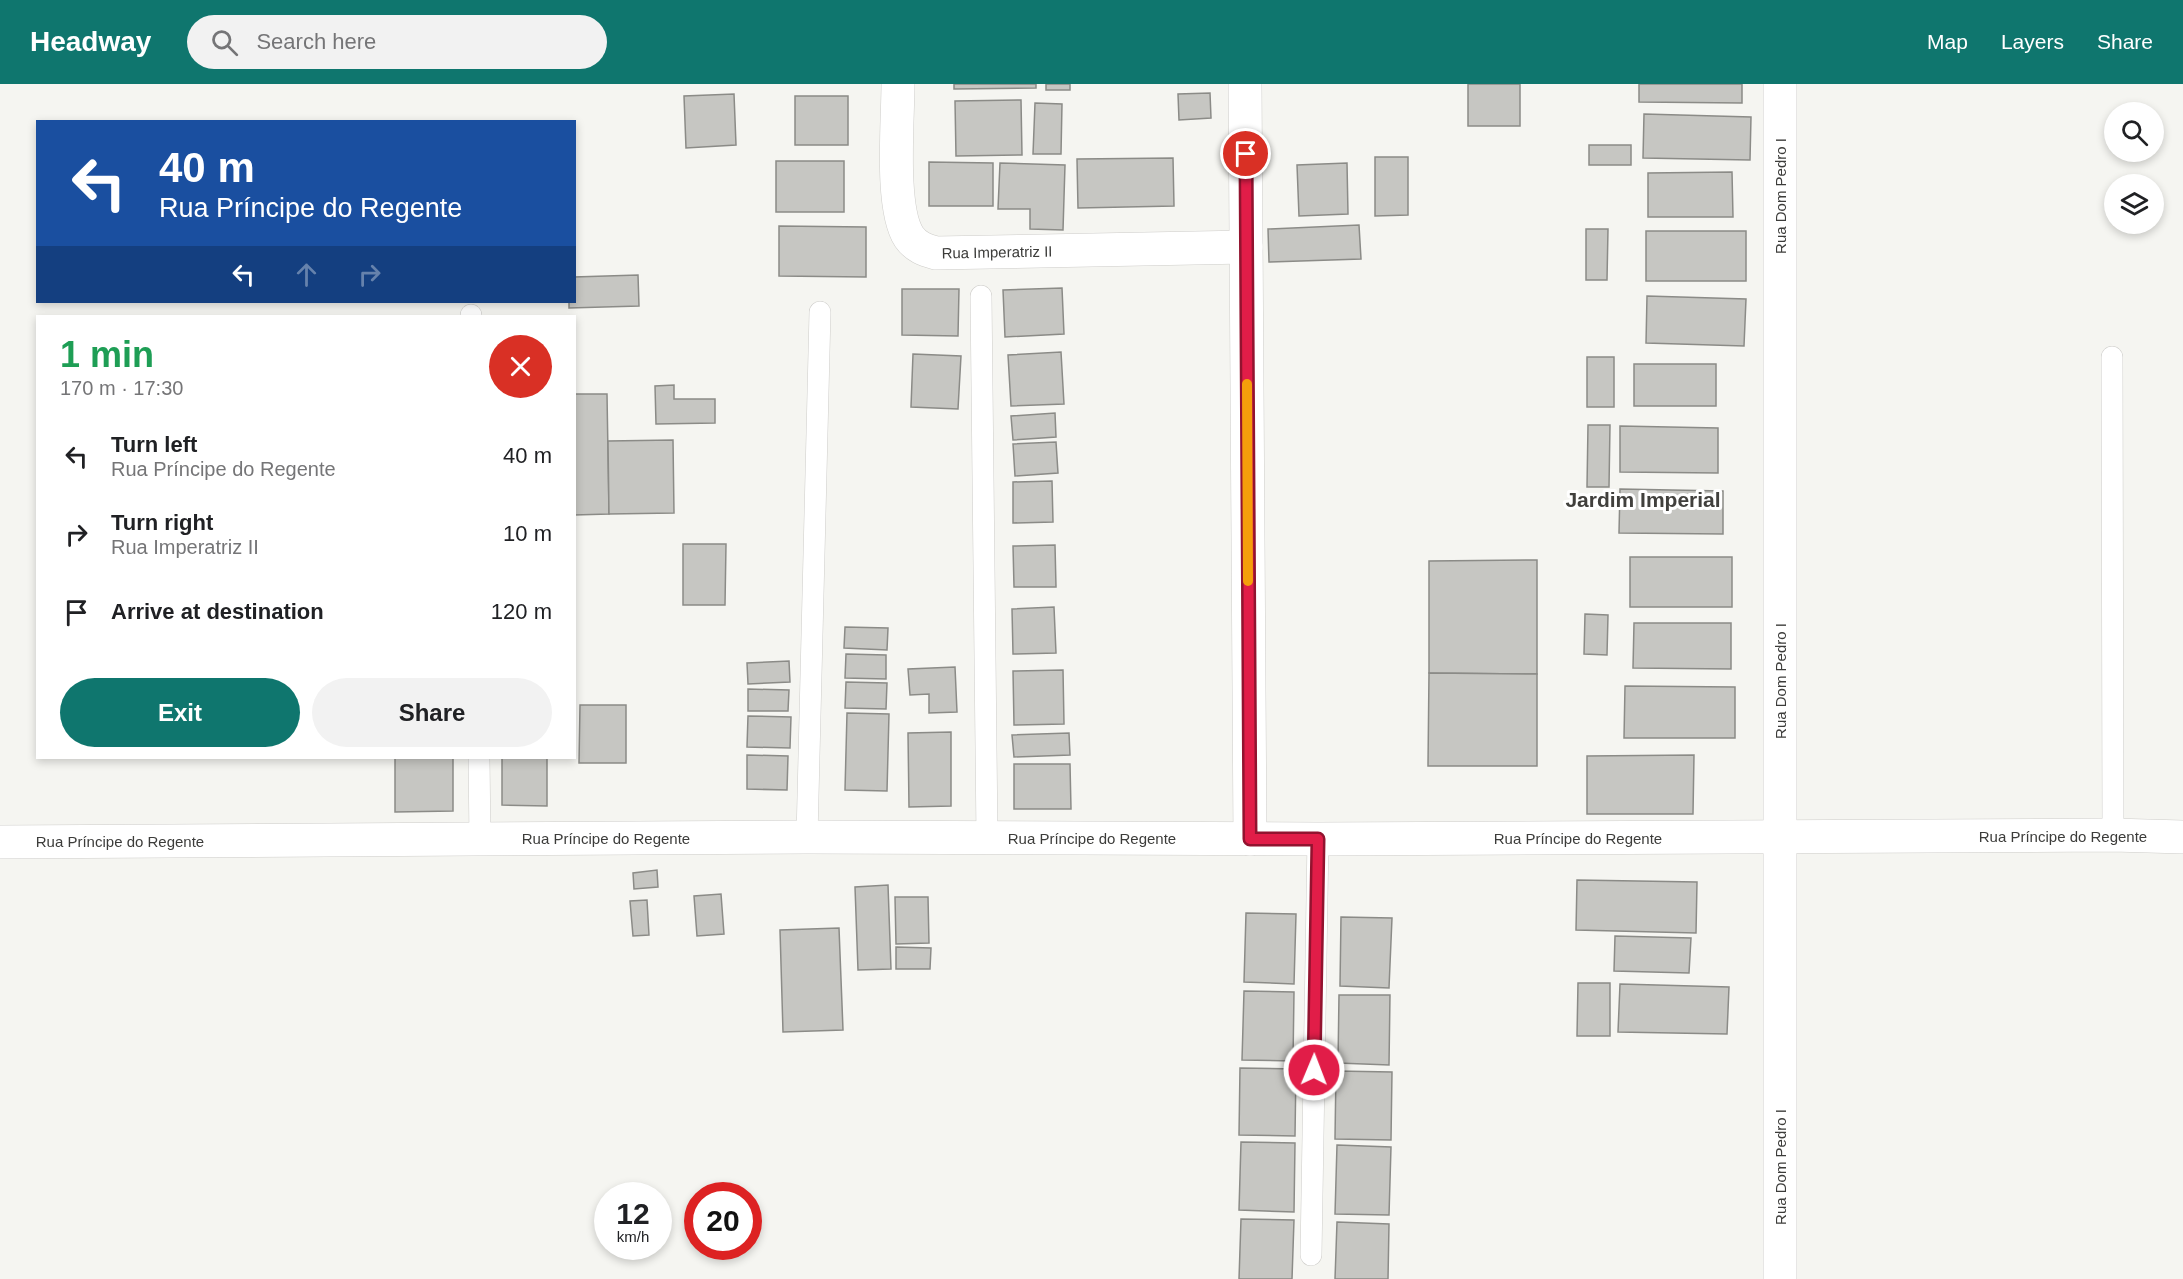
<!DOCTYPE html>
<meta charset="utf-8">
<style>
:root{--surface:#fff;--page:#f2f2f2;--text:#202124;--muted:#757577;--accent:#0f766e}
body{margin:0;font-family:Helvetica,sans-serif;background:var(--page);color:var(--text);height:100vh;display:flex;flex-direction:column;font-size:22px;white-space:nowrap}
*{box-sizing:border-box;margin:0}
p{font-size:20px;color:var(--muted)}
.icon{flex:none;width:33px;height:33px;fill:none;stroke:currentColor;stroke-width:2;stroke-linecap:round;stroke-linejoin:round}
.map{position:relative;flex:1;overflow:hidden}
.panel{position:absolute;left:36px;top:231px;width:540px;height:444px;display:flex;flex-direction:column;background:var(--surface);border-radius:0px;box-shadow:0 3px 9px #0003}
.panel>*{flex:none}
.guide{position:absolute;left:36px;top:36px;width:540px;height:183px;border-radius:0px;box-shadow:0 3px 9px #0003;background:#1a4fa0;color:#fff;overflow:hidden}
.controls{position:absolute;left:2104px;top:18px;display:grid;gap:12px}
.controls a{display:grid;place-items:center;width:60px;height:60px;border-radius:50%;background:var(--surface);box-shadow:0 3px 9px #0003;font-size:30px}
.speed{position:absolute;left:594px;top:1098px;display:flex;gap:12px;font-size:30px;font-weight:700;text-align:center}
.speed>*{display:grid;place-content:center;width:78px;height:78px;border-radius:50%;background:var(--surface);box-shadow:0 3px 9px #0003;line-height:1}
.speed small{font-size:15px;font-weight:400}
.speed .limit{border:9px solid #d22;background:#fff;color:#111}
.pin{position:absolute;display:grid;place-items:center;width:51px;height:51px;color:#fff;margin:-26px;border:3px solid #fff;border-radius:50%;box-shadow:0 2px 6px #0007}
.me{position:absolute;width:66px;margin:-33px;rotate:1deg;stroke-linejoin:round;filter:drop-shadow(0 0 4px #0008)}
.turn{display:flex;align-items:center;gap:21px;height:126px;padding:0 24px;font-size:27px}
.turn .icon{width:78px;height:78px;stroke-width:2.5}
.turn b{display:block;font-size:42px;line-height:51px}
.lanes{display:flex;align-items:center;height:57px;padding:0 24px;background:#0003;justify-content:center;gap:30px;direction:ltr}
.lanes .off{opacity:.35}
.round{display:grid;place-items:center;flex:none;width:63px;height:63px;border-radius:32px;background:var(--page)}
.summary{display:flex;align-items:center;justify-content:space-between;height:102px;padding:0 24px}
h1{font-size:36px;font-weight:700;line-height:45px;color:#1e9e55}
.action{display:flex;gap:12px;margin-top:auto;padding:12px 24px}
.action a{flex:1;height:69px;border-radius:36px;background:var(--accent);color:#fff;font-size:24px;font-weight:700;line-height:69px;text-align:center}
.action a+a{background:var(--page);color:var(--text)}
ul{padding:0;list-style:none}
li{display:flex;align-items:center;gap:18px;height:78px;padding:0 24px}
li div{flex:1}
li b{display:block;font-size:22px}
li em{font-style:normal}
header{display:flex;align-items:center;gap:36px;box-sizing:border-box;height:84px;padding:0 30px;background:var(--accent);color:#fff}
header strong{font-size:28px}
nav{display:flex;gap:33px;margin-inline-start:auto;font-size:21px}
.search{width:420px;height:54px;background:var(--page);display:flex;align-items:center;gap:15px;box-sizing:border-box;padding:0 21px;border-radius:33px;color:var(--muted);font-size:22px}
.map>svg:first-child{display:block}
.building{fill:#c6c6c2;stroke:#8b8b87;stroke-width:1.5}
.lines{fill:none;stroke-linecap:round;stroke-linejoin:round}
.lane-casing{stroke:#cecdca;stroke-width:22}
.street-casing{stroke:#cecdca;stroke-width:34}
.lane{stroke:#fff;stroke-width:21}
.street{stroke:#fff;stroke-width:33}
.route-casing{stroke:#92132f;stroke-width:15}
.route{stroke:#e11d48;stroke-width:10}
.slow{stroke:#f59e0b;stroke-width:10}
.labels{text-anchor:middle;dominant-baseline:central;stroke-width:6;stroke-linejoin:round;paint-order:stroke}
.street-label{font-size:15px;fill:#3c3c3a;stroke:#fff}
.district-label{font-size:21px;font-weight:bold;fill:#41403d;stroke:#fff}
</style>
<header>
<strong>Headway</strong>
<div class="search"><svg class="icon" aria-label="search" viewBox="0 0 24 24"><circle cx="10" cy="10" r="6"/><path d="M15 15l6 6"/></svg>Search here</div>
<nav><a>Map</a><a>Layers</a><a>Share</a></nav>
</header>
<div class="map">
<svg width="2183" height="1195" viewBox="0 0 2183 1195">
<rect width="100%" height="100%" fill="#f5f5f1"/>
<g class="building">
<polygon points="954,0 1036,0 1036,4 954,5"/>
<rect x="1046" y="0" width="24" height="6"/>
<rect x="1468" y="0" width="52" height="42"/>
<polygon points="1639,0 1742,0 1742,19 1639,18"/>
<polygon points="1210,9 1211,34 1179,36 1178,10"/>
<polygon points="734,10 736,61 686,64 684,12"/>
<rect x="795" y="12" width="53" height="49"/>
<polygon points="1021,16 1022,71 956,72 955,17"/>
<polygon points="1035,19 1062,20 1061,70 1033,70"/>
<polygon points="1644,30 1751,33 1750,76 1643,74"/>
<rect x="1589" y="61" width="42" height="20"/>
<polygon points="1375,73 1408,73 1408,131 1375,132"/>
<polygon points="1173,74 1174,122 1078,124 1077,75"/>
<rect x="776" y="77" width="68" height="51"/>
<polygon points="929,78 993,79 993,122 929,122"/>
<polygon points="1000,79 1065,81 1063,146 1030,145 1030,125 998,125"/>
<polygon points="1347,79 1348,130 1299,132 1297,81"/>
<polygon points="1732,88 1733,133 1648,133 1648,89"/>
<polygon points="1359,141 1361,175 1269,178 1268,145"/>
<polygon points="779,142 866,143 866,193 779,192"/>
<polygon points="1586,145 1608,145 1607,196 1586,196"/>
<rect x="1646" y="147" width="100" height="50"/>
<polygon points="638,191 639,222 569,224 569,218 574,218 574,193"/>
<polygon points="1062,204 1064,250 1005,253 1003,206"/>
<polygon points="902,205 959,205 958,252 902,251"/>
<polygon points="1647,212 1746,215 1744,262 1646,259"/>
<polygon points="1061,268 1064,320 1011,322 1008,271"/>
<polygon points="913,270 961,272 958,325 911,323"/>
<rect x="1587" y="273" width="27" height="50"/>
<rect x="1634" y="280" width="82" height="42"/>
<polygon points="674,301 674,315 715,315 715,339 656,340 655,302"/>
<polygon points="574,310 607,310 609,430 574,431"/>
<polygon points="1055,329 1056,353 1013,356 1011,332"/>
<polygon points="1588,341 1610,341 1609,403 1587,403"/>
<polygon points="1620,342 1718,344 1718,389 1620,388"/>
<polygon points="673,356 674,429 609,430 608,357"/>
<polygon points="1056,358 1058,389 1015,392 1013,360"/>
<polygon points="1052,397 1053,438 1013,439 1013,398"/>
<polygon points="1620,405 1723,407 1723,450 1619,449"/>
<polygon points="683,460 726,460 725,521 683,521"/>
<polygon points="1055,461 1056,503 1014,503 1013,462"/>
<rect x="1630" y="473" width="102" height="50"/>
<polygon points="1537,476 1537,590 1429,589 1429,477"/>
<polygon points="1054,523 1056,569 1013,570 1012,525"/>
<polygon points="1585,530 1608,531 1607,571 1584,570"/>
<polygon points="1634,539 1731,539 1731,585 1633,584"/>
<polygon points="845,543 888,544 887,566 844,564"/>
<polygon points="846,570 886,571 886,595 845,594"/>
<polygon points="789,577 790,598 748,600 747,579"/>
<polygon points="955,583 957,628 929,629 929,610 910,611 908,585"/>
<polygon points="1063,586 1064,640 1014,641 1013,587"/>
<polygon points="1429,589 1537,590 1537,682 1428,682"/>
<polygon points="846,598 887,599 886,625 845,624"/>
<polygon points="1625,602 1735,603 1735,654 1624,654"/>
<polygon points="748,605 789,606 788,627 748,627"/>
<polygon points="580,621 626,621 626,679 579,679"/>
<polygon points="847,629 889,630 887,707 845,706"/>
<polygon points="748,632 791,633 790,664 747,663"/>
<polygon points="951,648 951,722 909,723 908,649"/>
<polygon points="1069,649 1070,671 1014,673 1012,651"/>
<polygon points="747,671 788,672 787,706 747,705"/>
<polygon points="1694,671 1693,730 1587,730 1587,672"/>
<polygon points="395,674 453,674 453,727 395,728"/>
<polygon points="502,674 547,674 547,722 502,721"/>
<polygon points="1014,680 1070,680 1071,725 1014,725"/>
<polygon points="657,786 658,803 634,805 633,789"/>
<polygon points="1577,796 1697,798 1696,849 1576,846"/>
<polygon points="888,801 891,885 858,886 855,803"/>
<polygon points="721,810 724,850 697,852 694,812"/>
<polygon points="895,813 928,813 929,859 896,860"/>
<polygon points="647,816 649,851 633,852 630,817"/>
<polygon points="1246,829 1296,830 1294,900 1244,898"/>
<polygon points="1341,833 1392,834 1389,904 1340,902"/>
<polygon points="839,844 843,946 783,948 780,846"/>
<polygon points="1615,852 1691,854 1689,889 1614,887"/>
<polygon points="896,863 931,864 930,885 896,885"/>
<polygon points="1578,899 1610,899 1610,952 1577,952"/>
<polygon points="1620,900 1729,903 1727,950 1618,948"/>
<polygon points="1244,907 1294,908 1293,977 1242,976"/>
<polygon points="1339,911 1390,911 1389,981 1338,979"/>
<polygon points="1240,984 1296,985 1295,1052 1239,1051"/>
<polygon points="1336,987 1392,988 1391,1056 1335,1055"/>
<polygon points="1241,1058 1295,1059 1294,1128 1239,1126"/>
<polygon points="1337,1061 1391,1063 1389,1131 1335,1130"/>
<polygon points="1241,1135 1294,1136 1292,1195 1239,1195"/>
<polygon points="1337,1138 1389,1140 1388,1195 1335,1195"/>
</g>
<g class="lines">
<g class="lane-casing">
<g id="lane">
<polyline points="981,212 987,753"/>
<polyline points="471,231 471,232"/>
<polyline points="2112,273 2113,751"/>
<polyline points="479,674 480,755"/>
<polyline points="807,753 820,228"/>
<polyline points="1311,1171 1318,755"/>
</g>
</g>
<g class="street-casing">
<g id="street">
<path d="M898 0C898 37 890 124 909 153 916 163 925 166 936 169L1246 163"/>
<polyline points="1245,0 1250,755"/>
<polyline points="0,758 807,753 1318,755 2113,751 2183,753"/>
<polyline points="1780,1195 1780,0"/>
</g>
</g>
<use href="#lane" class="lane"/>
<use href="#street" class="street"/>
</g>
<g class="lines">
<g class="route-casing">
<polyline id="route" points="1246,70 1250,755 1318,755 1314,986"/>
</g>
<use href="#route" class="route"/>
<polyline class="slow" points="1247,300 1248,497"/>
</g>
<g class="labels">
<g class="street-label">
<text transform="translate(1780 112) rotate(-90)">Rua Dom Pedro I</text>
<text transform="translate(997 168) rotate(-1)">Rua Imperatriz II</text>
<text transform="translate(1780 597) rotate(-90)">Rua Dom Pedro I</text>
<text x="2063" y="752">Rua Príncipe do Regente</text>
<text x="606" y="754">Rua Príncipe do Regente</text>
<text x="1092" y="754">Rua Príncipe do Regente</text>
<text x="1578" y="754">Rua Príncipe do Regente</text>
<text x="120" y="757">Rua Príncipe do Regente</text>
<text transform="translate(1780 1083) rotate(-90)">Rua Dom Pedro I</text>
</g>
<g class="district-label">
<text x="1643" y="415">Jardim Imperial</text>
</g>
</g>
</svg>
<div class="controls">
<a><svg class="icon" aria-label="search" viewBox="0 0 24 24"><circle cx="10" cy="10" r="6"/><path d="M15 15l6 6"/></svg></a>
<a><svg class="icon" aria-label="layers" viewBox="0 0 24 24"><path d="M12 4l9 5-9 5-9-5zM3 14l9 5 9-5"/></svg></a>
</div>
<div class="speed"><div>12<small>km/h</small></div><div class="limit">20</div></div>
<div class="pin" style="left:1246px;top:70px;background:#d93025"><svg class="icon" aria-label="arrive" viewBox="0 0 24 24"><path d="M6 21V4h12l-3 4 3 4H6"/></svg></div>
<svg class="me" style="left:1314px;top:986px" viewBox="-20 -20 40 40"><circle r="17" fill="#e11d48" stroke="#fff" stroke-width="3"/><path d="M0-11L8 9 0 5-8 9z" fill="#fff"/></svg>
<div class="guide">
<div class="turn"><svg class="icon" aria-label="left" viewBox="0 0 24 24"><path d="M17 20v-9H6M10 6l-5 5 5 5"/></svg><div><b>40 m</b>Rua Príncipe do Regente</div></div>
<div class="lanes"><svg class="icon" aria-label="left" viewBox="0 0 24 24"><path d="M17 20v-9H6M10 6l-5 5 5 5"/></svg><svg class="icon off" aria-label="ahead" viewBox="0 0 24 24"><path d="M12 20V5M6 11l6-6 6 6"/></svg><svg class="icon off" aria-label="right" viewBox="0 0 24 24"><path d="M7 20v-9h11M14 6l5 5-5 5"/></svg></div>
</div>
<section class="panel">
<div class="summary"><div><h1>1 min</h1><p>170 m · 17:30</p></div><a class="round" style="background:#d93025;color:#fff"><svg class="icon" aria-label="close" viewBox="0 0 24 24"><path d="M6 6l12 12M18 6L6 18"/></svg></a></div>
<ul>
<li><svg class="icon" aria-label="left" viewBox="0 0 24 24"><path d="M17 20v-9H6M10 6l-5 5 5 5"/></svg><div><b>Turn left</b><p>Rua Príncipe do Regente</p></div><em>40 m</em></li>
<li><svg class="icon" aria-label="right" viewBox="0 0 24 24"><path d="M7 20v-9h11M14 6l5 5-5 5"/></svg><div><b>Turn right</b><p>Rua Imperatriz II</p></div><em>10 m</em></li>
<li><svg class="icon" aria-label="arrive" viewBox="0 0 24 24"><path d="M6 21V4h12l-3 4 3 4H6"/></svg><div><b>Arrive at destination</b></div><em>120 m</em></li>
</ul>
<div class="action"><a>Exit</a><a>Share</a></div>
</section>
</div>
